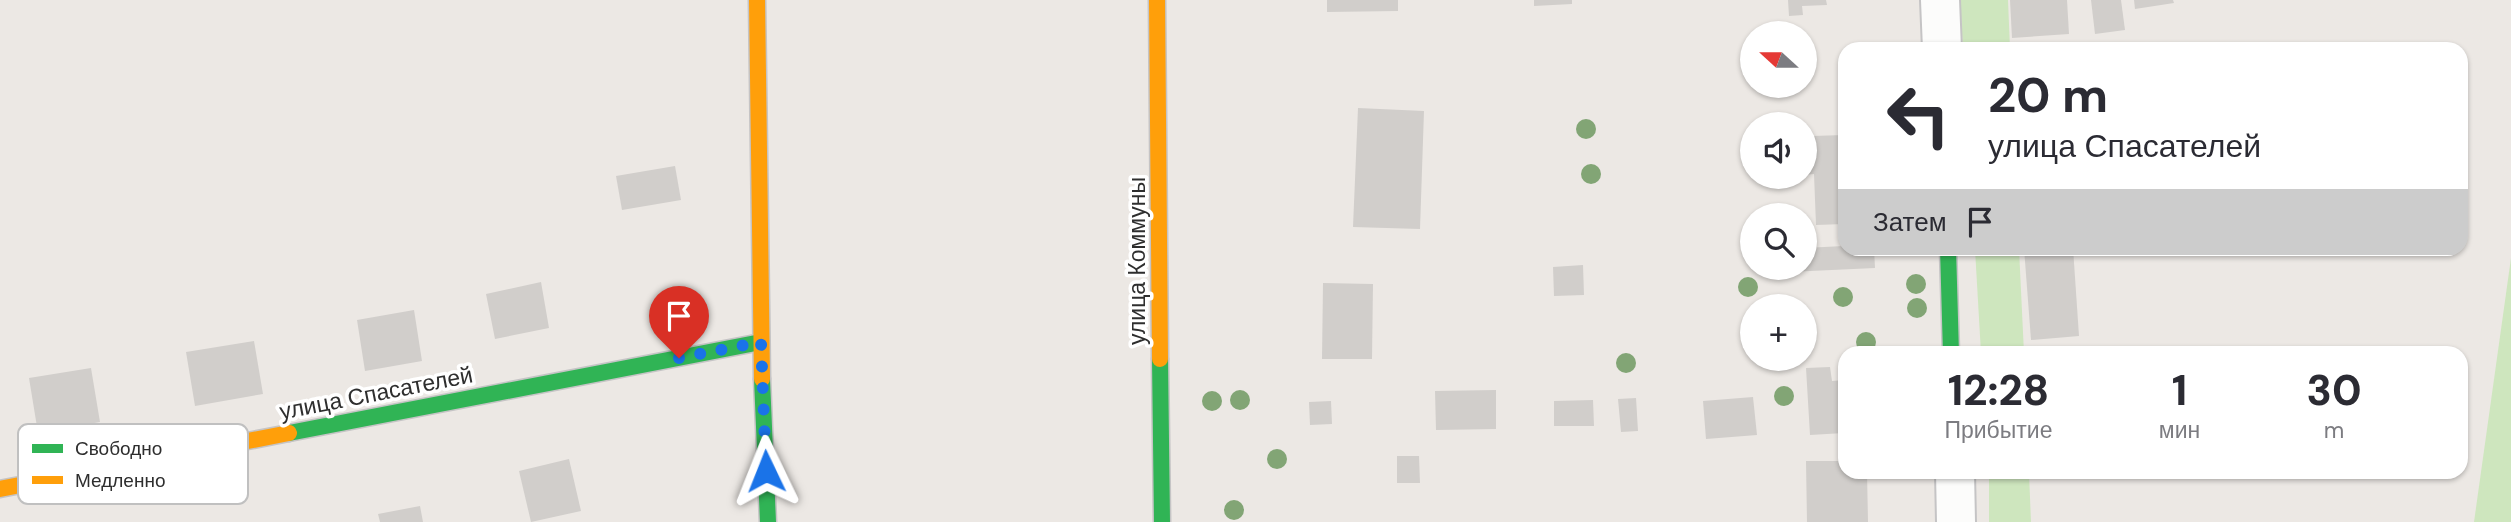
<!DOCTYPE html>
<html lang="ru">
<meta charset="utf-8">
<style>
:root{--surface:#fff;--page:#f2f2f3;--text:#2b2b33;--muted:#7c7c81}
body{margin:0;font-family:"DM Sans",sans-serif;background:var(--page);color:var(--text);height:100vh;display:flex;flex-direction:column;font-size:26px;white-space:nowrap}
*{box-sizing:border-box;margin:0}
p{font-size:23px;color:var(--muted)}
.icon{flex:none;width:38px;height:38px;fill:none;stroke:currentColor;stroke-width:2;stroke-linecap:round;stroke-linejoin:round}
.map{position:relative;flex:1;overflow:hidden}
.panel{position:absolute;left:1838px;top:346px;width:630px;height:133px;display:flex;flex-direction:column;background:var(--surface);border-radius:21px;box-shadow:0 2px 5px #0004}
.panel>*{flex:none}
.banner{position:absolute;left:1838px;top:42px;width:630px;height:214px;border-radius:21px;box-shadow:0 2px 5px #0004;background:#fff;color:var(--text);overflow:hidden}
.needle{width:46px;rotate:291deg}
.buttons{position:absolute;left:1740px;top:21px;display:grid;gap:14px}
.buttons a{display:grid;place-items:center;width:77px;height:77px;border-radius:50%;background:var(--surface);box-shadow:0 2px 5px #0004;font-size:35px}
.pin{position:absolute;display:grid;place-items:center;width:60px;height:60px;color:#fff;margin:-72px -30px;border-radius:50% 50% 50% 0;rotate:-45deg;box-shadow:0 0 7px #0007}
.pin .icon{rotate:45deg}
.me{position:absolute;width:77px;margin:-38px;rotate:358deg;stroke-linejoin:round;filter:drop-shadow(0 0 5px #0008)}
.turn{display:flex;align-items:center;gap:24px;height:147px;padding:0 35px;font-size:32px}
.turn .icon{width:91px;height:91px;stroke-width:2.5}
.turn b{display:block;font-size:49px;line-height:60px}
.then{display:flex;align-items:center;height:66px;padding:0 35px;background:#0003;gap:14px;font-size:26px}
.eta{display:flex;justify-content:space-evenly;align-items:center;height:119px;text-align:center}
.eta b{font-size:42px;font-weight:800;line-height:49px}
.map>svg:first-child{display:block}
.green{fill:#cee6be}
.building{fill:#d1cecb}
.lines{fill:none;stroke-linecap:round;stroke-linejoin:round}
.street-casing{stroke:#c5c4c5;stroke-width:42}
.fast-casing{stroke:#c5c4c5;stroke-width:19}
.slow-casing{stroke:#c5c4c5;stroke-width:19}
.street{stroke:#fcfcfb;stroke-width:38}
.fast{stroke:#30b455;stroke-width:16}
.slow{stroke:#ff9f0a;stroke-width:16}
.tree{fill:#82a575}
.route{stroke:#1a73e8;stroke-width:12;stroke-dasharray:0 21.6}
.labels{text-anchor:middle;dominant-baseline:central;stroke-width:7;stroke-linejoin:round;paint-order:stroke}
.street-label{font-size:23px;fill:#2e2e2e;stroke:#fff}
.key{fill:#fff;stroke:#c0c0c0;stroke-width:2}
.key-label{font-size:19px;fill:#2e2e2e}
</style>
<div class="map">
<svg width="2511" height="522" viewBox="0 0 2511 522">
<rect width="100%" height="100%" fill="#ece8e4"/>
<g class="green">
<polygon points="1960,0 2008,0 2010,49 1963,49"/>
<polygon points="1975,249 2019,249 2024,353 1981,353"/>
<polygon points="2511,258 2511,522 2474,522"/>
<polygon points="1989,473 2029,473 2031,522 1989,522"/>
</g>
<g class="building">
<polygon points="1327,0 1398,0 1398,11 1327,12"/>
<polygon points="1534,0 1572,0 1572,4 1534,6"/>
<polygon points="1788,0 1826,0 1827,5 1802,6 1803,15 1789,16"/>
<polygon points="2010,0 2067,0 2069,34 2012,38"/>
<polygon points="2091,0 2121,0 2125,30 2095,34"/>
<polygon points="2134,0 2173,0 2174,3 2135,9"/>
<polygon points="1358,108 1424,111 1420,229 1353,227"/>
<polygon points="1844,135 1844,224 1816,225 1814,174 1804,175 1804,156 1813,155 1812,136"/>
<polygon points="675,166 681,200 622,210 616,176"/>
<polygon points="1844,246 1874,248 1875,268 1765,273 1765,268 1804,268 1804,248"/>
<polygon points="2024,248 2073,248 2079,336 2031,340"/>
<polygon points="1583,265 1584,295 1554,296 1553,267"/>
<polygon points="541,282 549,328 495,339 486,294"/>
<polygon points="1323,283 1373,284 1372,359 1322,359"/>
<polygon points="414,310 422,361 365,371 357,320"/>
<polygon points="254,341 263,394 195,406 186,352"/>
<polygon points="1830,367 1832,381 1844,380 1844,433 1810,435 1806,368"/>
<polygon points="91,368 100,422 38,433 29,378"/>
<polygon points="1496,390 1496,429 1436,430 1435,391"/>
<polygon points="1753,397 1757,435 1706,439 1703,401"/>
<polygon points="1636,398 1638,431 1621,432 1618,399"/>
<polygon points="1593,400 1594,426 1554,426 1554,401"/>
<polygon points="1331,401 1332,424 1310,425 1309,402"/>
<polygon points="1397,456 1419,456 1420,483 1397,483"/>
<polygon points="569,459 581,511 531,522 519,471"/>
<polygon points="1806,461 1844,461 1844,472 1867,472 1868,522 1807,522"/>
<polygon points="420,506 423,522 380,522 378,514"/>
</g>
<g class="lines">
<g class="street-casing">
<g id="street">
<polyline points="1940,0 1942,49"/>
<polyline points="1955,472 1956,522"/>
</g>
</g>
<g class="fast-casing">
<g id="fast">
<polyline points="1948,248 1951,354"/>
<polyline points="1160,359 1162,522"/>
<polyline points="762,379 768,522"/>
<polyline points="289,433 761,342"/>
</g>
</g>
<g class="slow-casing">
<g id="slow">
<polyline points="757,0 762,379"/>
<polyline points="1157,0 1160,359"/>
<polyline points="0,489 289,433"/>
</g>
</g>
<use href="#street" class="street"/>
<use href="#fast" class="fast"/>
<use href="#slow" class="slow"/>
</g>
<g class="tree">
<circle cx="1586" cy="129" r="10"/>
<circle cx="1591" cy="174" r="10"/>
<circle cx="1916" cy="284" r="10"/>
<circle cx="1748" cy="287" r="10"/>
<circle cx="1843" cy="297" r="10"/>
<circle cx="1917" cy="308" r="10"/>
<circle cx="1866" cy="342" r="10"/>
<circle cx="1626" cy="363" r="10"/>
<circle cx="1784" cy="396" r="10"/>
<circle cx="1240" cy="400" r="10"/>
<circle cx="1212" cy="401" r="10"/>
<circle cx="1277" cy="459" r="10"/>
<circle cx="1234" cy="510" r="10"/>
</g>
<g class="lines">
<polyline class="route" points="679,358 761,342 766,471"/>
</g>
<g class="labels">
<g class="street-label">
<text transform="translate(1137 261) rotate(-90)">улица Коммуны</text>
<text transform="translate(376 393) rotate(-11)">улица Спасателей</text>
</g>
</g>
<rect x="18" y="424" width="230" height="80" rx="10" class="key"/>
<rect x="32" y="444" width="31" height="9" fill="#30b455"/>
<rect x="32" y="476" width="31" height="8" fill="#ff9f0a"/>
<g class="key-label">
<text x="75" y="455">Свободно</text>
<text x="75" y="487">Медленно</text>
</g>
</svg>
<div class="buttons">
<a><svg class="needle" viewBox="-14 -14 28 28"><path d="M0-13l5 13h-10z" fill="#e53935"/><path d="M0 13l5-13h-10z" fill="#7c7c81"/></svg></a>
<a><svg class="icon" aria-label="sound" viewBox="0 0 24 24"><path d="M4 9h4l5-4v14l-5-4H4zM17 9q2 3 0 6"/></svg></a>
<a><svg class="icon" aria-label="search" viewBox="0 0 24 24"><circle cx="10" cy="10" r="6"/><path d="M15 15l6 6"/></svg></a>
<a>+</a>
</div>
<div class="pin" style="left:679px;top:358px;background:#d93025"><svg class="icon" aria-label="arrive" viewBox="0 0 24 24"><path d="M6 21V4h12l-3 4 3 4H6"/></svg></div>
<svg class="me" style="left:766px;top:471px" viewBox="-20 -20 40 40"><path d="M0-17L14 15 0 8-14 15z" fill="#1a73e8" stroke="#fff" stroke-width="4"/></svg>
<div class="banner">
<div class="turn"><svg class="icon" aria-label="left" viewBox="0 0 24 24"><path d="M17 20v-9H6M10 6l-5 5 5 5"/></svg><div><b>20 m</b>улица Спасателей</div></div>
<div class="then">Затем<svg class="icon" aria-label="arrive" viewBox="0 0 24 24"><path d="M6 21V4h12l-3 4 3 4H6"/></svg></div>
</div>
<section class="panel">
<div class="eta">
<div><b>12:28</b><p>Прибытие</p></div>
<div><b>1</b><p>мин</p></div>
<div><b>30</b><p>m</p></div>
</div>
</section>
</div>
